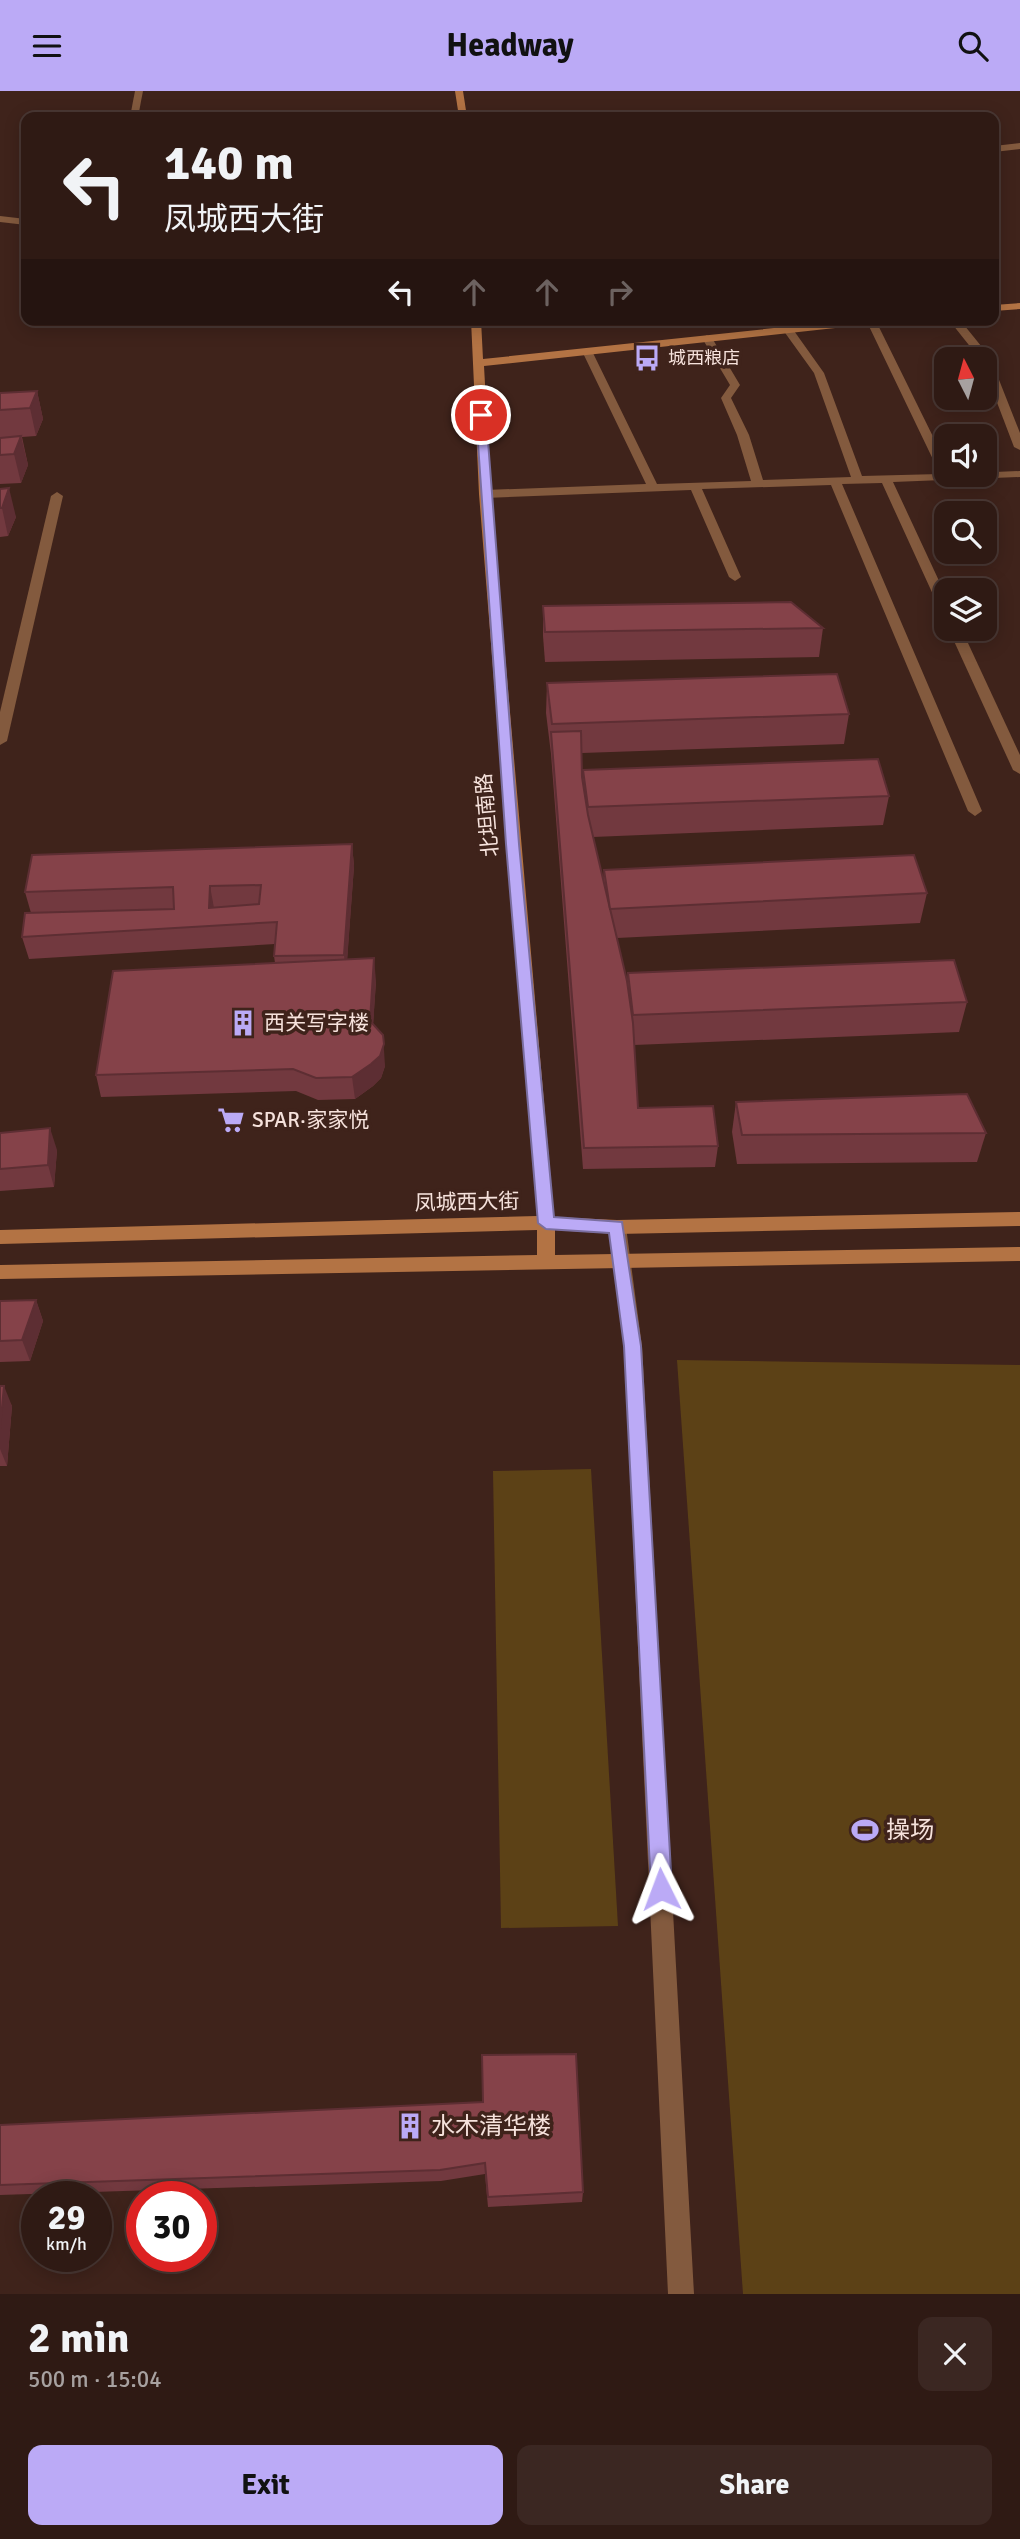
<!DOCTYPE html>
<meta charset="utf-8">
<style>
:root{--surface:#2f1a14;--page:#3b2722;--text:#f1f3f6;--muted:#a7a1a0;--line:#4a3834;--accent:#bbaaf6}
body{margin:0;font-family:Signika,"Noto Sans SC",sans-serif;background:var(--page);color:var(--text);height:100vh;display:flex;flex-direction:column;font-size:26px;white-space:nowrap}
*{box-sizing:border-box;margin:0}
p{font-size:23px;color:var(--muted)}
.icon{flex:none;width:38px;height:38px;fill:none;stroke:currentColor;stroke-width:2;stroke-linecap:round;stroke-linejoin:round}
.map{position:relative;height:2203px;overflow:hidden}
.drawer{display:flex;flex-direction:column;background:var(--surface);flex:1}
.drawer>*{flex:none}
.hud{position:absolute;left:21px;top:21px;width:978px;height:214px;border-radius:14px;box-shadow:0 4px 18px #0003,0 0 0 2px var(--line);background:#2f1a14;color:var(--text);overflow:hidden}
.needle{width:46px;rotate:354deg}
.fabs{position:absolute;left:934px;top:256px;display:grid;gap:14px}
.fabs a{display:grid;place-items:center;width:63px;height:63px;border-radius:14px;background:var(--surface);box-shadow:0 4px 18px #0003,0 0 0 2px var(--line);font-size:35px}
.speed{position:absolute;left:21px;top:2090px;display:flex;gap:14px;font-size:35px;font-weight:700;text-align:center}
.speed>*{display:grid;place-content:center;width:91px;height:91px;border-radius:50%;background:var(--surface);box-shadow:0 4px 18px #0003,0 0 0 2px var(--line);line-height:1}
.speed small{font-size:18px;font-weight:400}
.speed .limit{border:10px solid #d22;background:#fff;color:#111}
.pin{position:absolute;display:grid;place-items:center;width:60px;height:60px;color:#fff;margin:-30px;border:4px solid #fff;border-radius:50%;box-shadow:0 2px 7px #0007}
.me{position:absolute;width:77px;margin:-38px;rotate:357deg;stroke-linejoin:round;filter:drop-shadow(0 0 5px #0008)}
.turn{display:flex;align-items:center;gap:24px;height:147px;padding:0 28px;font-size:32px}
.turn .icon{width:91px;height:91px;stroke-width:2.5}
.turn b{display:block;font-size:49px;line-height:60px}
.lanes{display:flex;align-items:center;height:66px;padding:0 28px;background:#0003;justify-content:center;gap:35px;direction:ltr}
.lanes .off{opacity:.35}
.round{display:grid;place-items:center;flex:none;width:74px;height:74px;border-radius:14px;background:var(--page)}
.headline{display:flex;align-items:center;justify-content:space-between;height:119px;padding:0 28px}
h1{font-size:42px;font-weight:800;line-height:52px}
.action{display:flex;gap:14px;margin-top:auto;padding:14px 28px}
.action a{flex:1;height:80px;border-radius:14px;background:var(--accent);color:#111;font-size:28px;font-weight:800;line-height:80px;text-align:center}
.action a+a{background:var(--page);color:var(--text)}
header{display:flex;justify-content:space-between;align-items:center;height:91px;padding:0 28px;background:var(--accent);color:#111;font-size:32px;font-weight:800}
.map>svg:first-child{display:block}
.green{fill:#5c4116}
.lines{fill:none;stroke-linecap:round;stroke-linejoin:round}
.street{fill:#835a3e;fill-rule:evenodd}
.secondary{fill:#b37344;fill-rule:evenodd}
.wall{fill:#72393f}
.shaded-wall{fill:#5d2e33}
.building{fill:#854249;stroke:#5d2e33;stroke-width:2;fill-rule:evenodd}
.route{fill:#bbaaf6;stroke:#7a6ea0;stroke-width:2}
.labels{text-anchor:middle;dominant-baseline:central;stroke-width:7;stroke-linejoin:round;paint-order:stroke}
.far-poi-label{font-size:18px;fill:#f6e2dc;stroke:#3f231b;text-anchor:start}
.street-label{font-size:21px;fill:#f6e2dc;stroke:#3f231b}
.poi-label{font-size:21px;fill:#f6e2dc;stroke:#3f231b;text-anchor:start}
.near-poi-label{font-size:24px;fill:#f6e2dc;stroke:#3f231b;text-anchor:start}
</style>
<header><svg class="icon" aria-label="menu" viewBox="0 0 24 24"><path d="M4 6h16M4 12h16M4 18h16"/></svg>Headway<svg class="icon" aria-label="search" viewBox="0 0 24 24"><circle cx="10" cy="10" r="6"/><path d="M15 15l6 6"/></svg></header>
<div class="map">
<svg width="1020" height="2203" viewBox="0 0 1020 2203">
<rect width="100%" height="100%" fill="#3f231b"/>
<g class="green">
<polygon points="677,1269 1020,1274 1020,2203 743,2203"/>
<polygon points="591,1378 618,1835 501,1837 493,1380"/>
</g>
<g class="lines">
<g class="street">
<polygon points="135,0 143,0 138,26 130,26"/>
<polygon points="1020,52 1020,58 994,61 994,55"/>
<polygon points="0,125 26,128 26,134 0,131"/>
<polygon points="866,229 876,230 947,374 947,383 1020,380 1020,386 893,391 947,507 947,525 941,521 882,392 842,393 982,720 975,725 968,720 831,394 702,398 741,486 735,490 729,486 691,399 485,407 479,403 485,399 646,393 582,260 587,257 592,260 657,393 751,390 737,344 721,307 730,294 702,247 707,244 712,247 740,294 731,307 749,344 763,389 851,386 814,282 783,239 788,236 792,237 824,282 862,385 940,383"/>
<polygon points="949,229 960,229 990,266 1020,342 1020,359 1014,356 985,280 985,268 980,268"/>
<polygon points="57,401 63,405 7,650 0,654 0,621 51,405"/>
<polygon points="948,537 961,537 1020,664 1020,683 1013,679"/>
<polygon points="617,1129 623,1131 626,1136 642,1255 694,2203 668,2203 624,1255 608,1136 611,1131"/>
</g>
<g class="secondary">
<polygon points="455,0 463,0 467,26 459,26"/>
<polygon points="1020,212 1020,218 994,220 994,214"/>
<polygon points="471,229 481,229 483,268 850,229 886,229 881,232 484,275 491,403 554,1126 617,1129 1020,1121 1020,1135 617,1143 555,1139 555,1164 1020,1156 1020,1170 0,1188 0,1174 537,1164 537,1139 0,1153 0,1139 537,1125 479,403"/>
</g>
</g>
<g class="wall">
<polygon points="37,300 43,328 36,345 22,346 28,374 21,392 0,393 0,302"/>
<polygon points="0,398 16,426 8,445 0,446"/>
<polygon points="543,515 823,537 819,566 545,571 543,545"/>
<polygon points="547,592 849,623 844,653 582,662 582,686 583,679 889,705 883,734 593,746 603,789 604,779 927,802 920,832 617,847 627,890 628,882 967,911 959,941 634,954 638,1017 718,1055 715,1076 583,1078 551,663 546,622"/>
<polygon points="352,753 354,775 347,869 376,890 373,933 385,975 381,987 373,995 355,1008 318,1009 296,1000 101,1006 96,984 275,872 274,865 275,853 29,868 22,846 31,822 25,801"/>
<polygon points="736,1011 986,1042 977,1071 737,1073 732,1041"/>
<polygon points="0,1042 57,1059 54,1096 0,1100"/>
<polygon points="36,1209 43,1230 30,1270 0,1271 0,1210"/>
<polygon points="0,1295 12,1315 7,1375 0,1375"/>
<polygon points="483,2011 583,2101 582,2111 488,2116 485,2083 441,2090 0,2104 0,2034"/>
</g>
<g class="shaded-wall">
<polygon points="37,300 43,328 36,345 30,317"/>
<polygon points="21,345 28,374 21,392 14,363"/>
<polygon points="9,397 16,426 8,445 2,417"/>
<polygon points="352,753 354,775 346,886 344,864"/>
<polygon points="210,795 214,817 209,817"/>
<polygon points="374,867 376,890 372,952 370,930"/>
<polygon points="383,944 385,975 381,987 373,995 355,1008 352,986"/>
<polygon points="50,1037 57,1059 54,1096 48,1074"/>
<polygon points="36,1209 43,1230 30,1270 22,1249"/>
<polygon points="4,1295 12,1315 7,1375 0,1358 0,1338"/>
</g>
<g class="building">
<polygon points="37,300 30,317 0,319 0,302"/>
<polygon points="21,345 14,363 0,364 0,347"/>
<polygon points="9,397 2,417 0,417 0,398"/>
<polygon points="791,511 823,537 545,541 543,515"/>
<polygon points="837,583 849,623 552,633 547,592"/>
<polygon points="581,640 582,686 588,724 627,890 633,932 638,1017 713,1015 718,1055 584,1057 551,641"/>
<polygon points="878,668 889,705 588,716 583,679"/>
<path d="M352 753 344 864 274 865 277 831 22 846 25 822 174 818 173 796 25 801 32 764ZM261 794 259 813 209 817 210 795Z"/>
<polygon points="914,764 927,802 610,818 604,779"/>
<polygon points="374,867 370,930 383,944 384,953 380,965 371,973 352,986 316,987 293,978 96,984 113,880"/>
<polygon points="954,869 967,911 633,924 628,882"/>
<polygon points="967,1003 986,1042 742,1044 736,1011"/>
<polygon points="50,1037 48,1074 0,1078 0,1042"/>
<polygon points="36,1209 22,1249 0,1250 0,1210"/>
<polygon points="0,1295 4,1295 0,1338"/>
<polygon points="576,1963 583,2101 488,2106 485,2072 440,2079 0,2094 0,2034 483,2011 482,1964"/>
</g>
<polygon class="route" points="481,321 486,324 519,753 554,1126 622,1131 641,1255 672,1798 669,1805 661,1808 654,1805 651,1798 624,1255 609,1142 546,1138 538,1132 506,753 476,324"/>
<defs>
<g id="bus-bare" transform="scale(2.1)"><path d="M-5-6H5V4H4V6H2V4H-2V6H-4V4H-5ZM-3.5-4V0h7V-4ZM-3.5 1.2v1.5H-2V1.2ZM2 1.2v1.5H3.5V1.2Z" fill="#bbaaf6" stroke="#3f231b" stroke-width="2.5" paint-order="stroke"/></g>
<g id="building-bare" transform="scale(2.1)"><path d="M-4-6H4V6H1V3H-1V6H-4ZM-2.5-4.3h1.7v1.8h-1.7ZM.8-4.3h1.7v1.8H.8ZM-2.5-1h1.7V.8h-1.7ZM.8-1h1.7V.8H.8Z" fill="#bbaaf6" stroke="#3f231b" stroke-width="2.5" paint-order="stroke"/></g>
<g id="supermarket-bare" transform="scale(2.1)"><path d="M-6-5.5h2.5l.6 2H6L4.5 2H-2.5L-4.4-4H-6ZM-1.5 3.2a1.3 1.3 0 1 0 .1 0ZM3 3.2a1.3 1.3 0 1 0 .1 0Z" fill="#bbaaf6" stroke="#3f231b" stroke-width="2.5" paint-order="stroke"/></g>
<g id="stadium-bare" transform="scale(2.1)"><path d="M0-5a6.5 5 0 1 0 0 10a6.5 5 0 1 0 0-10ZM-3.5-1.8h7v3.6h-7Z" fill="#bbaaf6" stroke="#3f231b" stroke-width="2.5" paint-order="stroke"/></g>
</defs>
<g fill-rule="evenodd">
<use href="#bus-bare" x="647" y="267"/>
<use href="#building-bare" x="243" y="932"/>
<use href="#supermarket-bare" x="231" y="1029"/>
<use href="#stadium-bare" x="865" y="1739"/>
<use href="#building-bare" x="410" y="2035"/>
</g>
<g class="labels">
<g class="far-poi-label">
<text x="668" y="267">城西粮店</text>
</g>
<g class="street-label">
<text transform="translate(487 724) rotate(-95)">北坦南路</text>
<text transform="translate(467 1111) rotate(-1)">凤城西大街</text>
</g>
<g class="poi-label">
<text x="264" y="932">西关写字楼</text>
<text x="252" y="1029">SPAR·家家悦</text>
</g>
<g class="near-poi-label">
<text x="886" y="1739">操场</text>
<text x="431" y="2035">水木清华楼</text>
</g>
</g>
</svg>
<div class="fabs">
<a><svg class="needle" viewBox="-14 -14 28 28"><path d="M0-13l5 13h-10z" fill="#e53935"/><path d="M0 13l5-13h-10z" fill="#a7a1a0"/></svg></a>
<a><svg class="icon" aria-label="sound" viewBox="0 0 24 24"><path d="M4 9h4l5-4v14l-5-4H4zM17 9q2 3 0 6"/></svg></a>
<a><svg class="icon" aria-label="search" viewBox="0 0 24 24"><circle cx="10" cy="10" r="6"/><path d="M15 15l6 6"/></svg></a>
<a><svg class="icon" aria-label="layers" viewBox="0 0 24 24"><path d="M12 4l9 5-9 5-9-5zM3 14l9 5 9-5"/></svg></a>
</div>
<div class="speed"><div>29<small>km/h</small></div><div class="limit">30</div></div>
<div class="pin" style="left:481px;top:324px;background:#d93025"><svg class="icon" aria-label="arrive" viewBox="0 0 24 24"><path d="M6 21V4h12l-3 4 3 4H6"/></svg></div>
<svg class="me" style="left:661px;top:1798px" viewBox="-20 -20 40 40"><path d="M0-17L14 15 0 8-14 15z" fill="#bbaaf6" stroke="#fff" stroke-width="4"/></svg>
<div class="hud">
<div class="turn"><svg class="icon" aria-label="left" viewBox="0 0 24 24"><path d="M17 20v-9H6M10 6l-5 5 5 5"/></svg><div><b>140 m</b>凤城西大街</div></div>
<div class="lanes"><svg class="icon" aria-label="left" viewBox="0 0 24 24"><path d="M17 20v-9H6M10 6l-5 5 5 5"/></svg><svg class="icon off" aria-label="ahead" viewBox="0 0 24 24"><path d="M12 20V5M6 11l6-6 6 6"/></svg><svg class="icon off" aria-label="ahead" viewBox="0 0 24 24"><path d="M12 20V5M6 11l6-6 6 6"/></svg><svg class="icon off" aria-label="right" viewBox="0 0 24 24"><path d="M7 20v-9h11M14 6l5 5-5 5"/></svg></div>
</div>
</div>
<section class="drawer">
<div class="headline"><div><h1>2 min</h1><p>500 m · 15:04</p></div><a class="round"><svg class="icon" aria-label="close" viewBox="0 0 24 24"><path d="M6 6l12 12M18 6L6 18"/></svg></a></div>
<div class="action"><a>Exit</a><a>Share</a></div>
</section>
